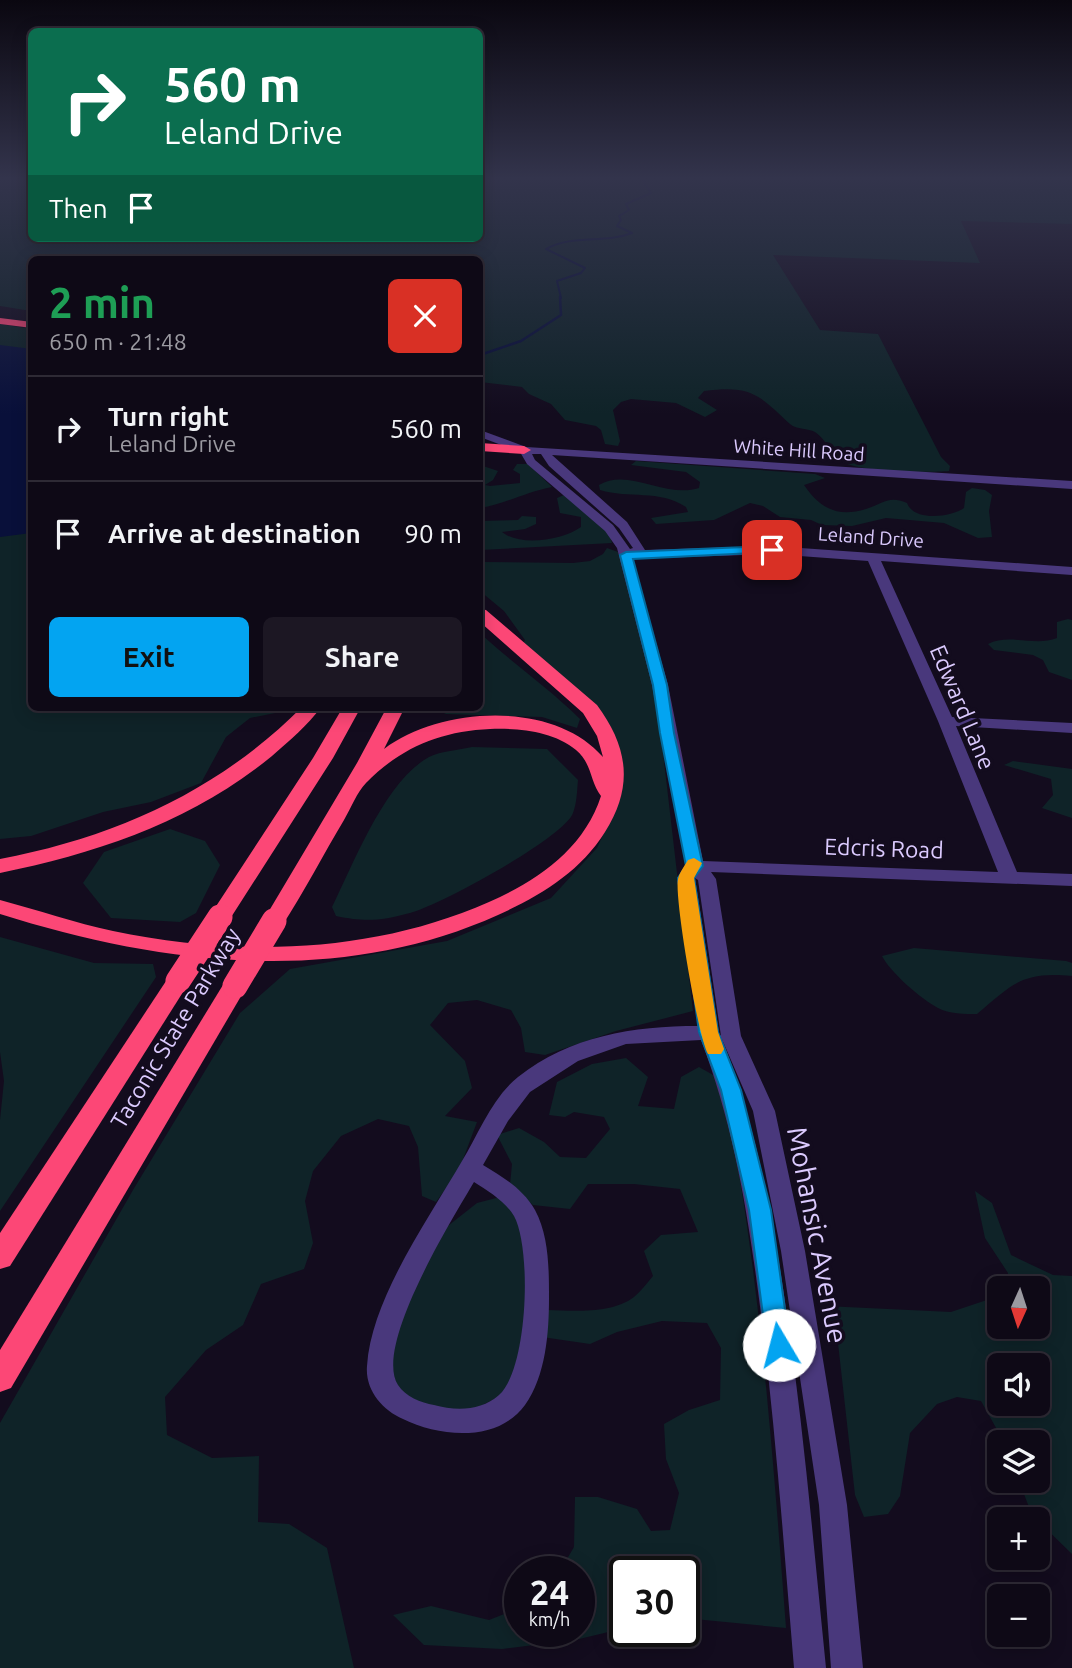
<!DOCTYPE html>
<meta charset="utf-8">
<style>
:root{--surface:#0e0916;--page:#1c1723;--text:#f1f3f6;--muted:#9b9aa1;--line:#2e2a35;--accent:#03a4f1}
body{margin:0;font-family:Ubuntu,sans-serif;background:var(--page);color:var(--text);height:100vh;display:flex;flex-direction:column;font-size:26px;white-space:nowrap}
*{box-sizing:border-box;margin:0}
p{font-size:23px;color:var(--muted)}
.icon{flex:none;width:38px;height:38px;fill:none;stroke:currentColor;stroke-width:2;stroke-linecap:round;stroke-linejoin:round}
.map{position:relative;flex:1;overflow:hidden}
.side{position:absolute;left:28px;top:256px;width:455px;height:455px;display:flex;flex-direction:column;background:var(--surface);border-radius:10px;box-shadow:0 4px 18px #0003,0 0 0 2px var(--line)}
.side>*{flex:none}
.top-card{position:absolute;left:28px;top:28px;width:455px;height:214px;border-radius:10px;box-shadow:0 4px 18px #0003,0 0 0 2px var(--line);background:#0b6e4f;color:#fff;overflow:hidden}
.needle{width:46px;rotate:183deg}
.tools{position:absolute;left:987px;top:1276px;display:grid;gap:14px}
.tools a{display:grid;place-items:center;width:63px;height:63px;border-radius:10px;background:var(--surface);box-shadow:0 4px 18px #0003,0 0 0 2px var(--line);font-size:35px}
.speed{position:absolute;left:504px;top:1556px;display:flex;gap:14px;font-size:35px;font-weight:700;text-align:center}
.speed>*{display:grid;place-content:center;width:91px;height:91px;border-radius:50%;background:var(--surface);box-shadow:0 4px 18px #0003,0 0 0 2px var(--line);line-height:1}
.speed small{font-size:18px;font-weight:400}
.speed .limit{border:4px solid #111;border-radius:10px;background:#fff;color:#111}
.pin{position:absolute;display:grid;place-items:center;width:60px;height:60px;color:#fff;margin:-30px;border-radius:14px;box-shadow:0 4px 10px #0006}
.me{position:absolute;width:77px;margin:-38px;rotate:352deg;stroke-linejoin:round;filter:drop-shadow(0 0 5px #0008)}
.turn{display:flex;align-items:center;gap:24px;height:147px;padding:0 21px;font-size:32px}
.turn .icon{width:91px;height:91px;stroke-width:2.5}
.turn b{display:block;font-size:49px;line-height:60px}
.then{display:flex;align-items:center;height:66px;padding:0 21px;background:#0003;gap:14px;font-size:26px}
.round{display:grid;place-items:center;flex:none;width:74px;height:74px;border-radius:10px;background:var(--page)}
.overview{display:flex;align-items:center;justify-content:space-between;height:119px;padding:0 21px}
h1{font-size:42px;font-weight:700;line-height:52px;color:#1e9e55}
.primary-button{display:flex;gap:14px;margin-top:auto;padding:14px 21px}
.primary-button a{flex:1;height:80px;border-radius:10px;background:var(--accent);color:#111;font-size:28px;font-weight:700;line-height:80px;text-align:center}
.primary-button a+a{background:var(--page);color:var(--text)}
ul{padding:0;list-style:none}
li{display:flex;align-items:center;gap:21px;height:105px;padding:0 21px;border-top:2px solid var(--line)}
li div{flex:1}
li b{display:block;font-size:26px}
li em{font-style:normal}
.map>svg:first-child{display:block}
.green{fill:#0f2328;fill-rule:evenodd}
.water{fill:#09103a}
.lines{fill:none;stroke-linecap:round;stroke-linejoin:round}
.stream-far1{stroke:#09103a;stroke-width:2}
.stream{stroke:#09103a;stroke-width:2.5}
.street{fill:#49387c;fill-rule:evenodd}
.highway{fill:#fc4776;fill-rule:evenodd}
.highway-bridge{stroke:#fc4776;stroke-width:25}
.route{fill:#03a4f1;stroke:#026b9d;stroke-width:2}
.slow{fill:#f59e0b}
.labels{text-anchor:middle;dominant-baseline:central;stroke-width:7;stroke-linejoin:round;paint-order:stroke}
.far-street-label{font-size:19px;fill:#dbcafe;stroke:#130c1e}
.street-label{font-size:23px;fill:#dbcafe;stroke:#130c1e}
.near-street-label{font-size:28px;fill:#dbcafe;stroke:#130c1e}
</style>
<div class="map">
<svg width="1072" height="1668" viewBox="0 0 1072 1668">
<rect width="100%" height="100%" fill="#130c1e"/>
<g class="green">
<path d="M0 180H31L32 238H45L49 243V238H480V180H1072V224L961 221 980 263 773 255 820 330 878 334 941 457 950 466 949 471C928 473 857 472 841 461 831 454 826 439 815 432 808 428 797 430 790 424 758 394 751 385 704 391L698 398 717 410 705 417 676 403 631 399 621 402 613 410 620 441 618 446 605 444 601 430 596 426 565 420 551 404 529 394 522 387 480 382V259H32L31 311 0 306Z"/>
<polygon points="0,324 31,329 32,707 305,707 250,718 226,737 201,783 151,802 103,812 31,836 0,839"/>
<path d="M636 461 815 474 825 478 804 485C820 508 837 518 866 509 883 504 888 495 907 503 914 522 951 517 964 508L966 492 972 488 985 490 992 495 989 511 992 537 978 538 944 523 886 518 852 526 822 525 811 520 780 517 763 506 750 503 714 520 656 524 651 518 688 512 686 507C659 489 629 499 600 490L599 485C628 467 666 499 699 488L700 482 686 472 631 465Z"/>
<path d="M517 464H528L552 487C526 492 505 504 480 508V465L498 471 493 480 485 485 490 486 520 483V474L513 470Z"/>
<path d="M564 495 609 532 612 543 480 550V521L518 520 522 516 536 517V524L525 529 502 532C520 547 563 540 581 527V517L560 513 557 498Z"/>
<polygon points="607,548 618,552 635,597 659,718 693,1011 616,1031 545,1055 525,1052 521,1028 511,1010 477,1000 448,1003 430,1025 465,1061 472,1088 445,1116 477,1122 459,1170 436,1202 422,1196 418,1147 409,1126 378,1119 341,1136 313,1171 305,1201 313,1243 304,1269 261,1284 243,1325 206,1350 165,1397 167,1435 212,1458 259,1456 258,1522 289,1524 327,1548 354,1668 0,1668 0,1423 133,1190 240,1013 290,969 447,941 551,898 597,848 619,800 619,748 521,647 525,640 504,611 480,591 480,559 482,562 573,563 590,561 603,554"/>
<path d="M1068 619 1072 620V680L1049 672 1043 660 1033 655 994 650 988 644C1009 633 1035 647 1057 638V622Z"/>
<path d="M480 633C512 663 549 688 580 719L577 728 542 717 446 714 432 707H480Z"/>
<path d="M472 747 547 749 578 780C577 790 577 803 573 813 564 838 438 906 410 913 380 921 365 922 336 916L332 907C354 863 385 781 429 757 441 751 459 750 472 747Z"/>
<polygon points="1013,761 1072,769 1072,818 1042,808 1053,795 1051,779 1004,765"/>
<polygon points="170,829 205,841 220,865 196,913 180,922 111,918 83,883 104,852"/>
<polygon points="0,937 94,963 153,964 156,977 0,1211 0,1120 4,1081 0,1052"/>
<path d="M914 948 1066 961 1072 963V976C1022 971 1013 984 977 1014 965 1014 949 1014 938 1008 921 999 890 972 882 956Z"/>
<path d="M626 1058 648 1077 638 1106 674 1109 681 1077 699 1067 722 1080C759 1261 772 1444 786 1628L684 1618V1572H625V1628L575 1640 502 1649 424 1645 393 1615 431 1606 489 1620 520 1608V1631H579V1572L560 1571 574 1547 575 1497H598L637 1509 651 1531 670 1530 679 1493 666 1459 664 1424 689 1410 720 1400 721 1348 707 1323 662 1321 617 1332 590 1344 542 1337 547 1310C573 1311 612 1314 634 1297 641 1291 647 1283 653 1276L644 1251 661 1235 698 1232 680 1189 634 1184H588L570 1209 533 1205 510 1185 512 1164 497 1135 519 1128 544 1142 560 1157 586 1158 610 1129 604 1117 574 1112 565 1117 549 1115 557 1082 592 1064Z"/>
<path d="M975 1191 992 1203 1011 1255 1053 1275 1072 1276V1554L1032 1515 1019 1481 1038 1480V1442H1004L981 1401 957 1397 937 1404 910 1433 900 1496 888 1514 864 1517 855 1495 838 1343 825 1306 951 1312 999 1296V1326H1038V1288H1007L1008 1273 985 1238ZM999 1365H1038V1404H999Z"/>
<polygon points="500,1197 519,1214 532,1279 512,1390 465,1414 398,1397 389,1366 394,1330 444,1229 477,1203"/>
</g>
<polygon class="water" points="0,345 32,349 31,533 0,537"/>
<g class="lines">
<path class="stream-far1" d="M561 298 557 281 581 273 585 268 546 249C573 234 604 244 632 233L617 226 621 220 619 216 629 210 626 204 651 193 643 180"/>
<polyline class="stream" points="480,355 521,341 561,315 560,297"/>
<path class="street" d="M480 430 526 447 1072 481V489L552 455 627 522 645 550 772 546 1072 567V575L881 561 952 717 1072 723V733L956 726 1017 872 1072 874V886L711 872 716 879 741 1036 775 1111 805 1251 847 1505 863 1668H831L819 1505 781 1251 753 1111 721 1037C757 1128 773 1218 787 1315 804 1432 814 1550 826 1668H794C784 1550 776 1432 761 1314 749 1220 735 1129 701 1040L626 1044 578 1061 530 1092 508 1121 483 1165C503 1177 523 1189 535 1210 549 1236 549 1269 549 1298 549 1332 546 1376 525 1405 497 1443 440 1437 403 1419 382 1410 365 1390 367 1366 371 1299 429 1218 462 1161 479 1133 492 1098 518 1077 570 1036 633 1026 698 1026L677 878 686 866 652 685 617 548 605 531 527 464 520 452 480 437ZM532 454H541L549 466 619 528 633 548 630 549 613 525 535 460ZM772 554 868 561 938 721 998 872 703 861 668 685 632 559ZM695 878 698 880 721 1036 719 1033ZM474 1182C488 1191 505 1201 514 1216 532 1249 528 1369 499 1395 481 1411 456 1411 434 1405 421 1403 405 1396 398 1385 373 1346 453 1218 474 1182Z"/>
<g class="highway">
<polygon points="0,318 32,322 32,328 0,324"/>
<polygon points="480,443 524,446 531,450 524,454 480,451"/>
<path d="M480 609 486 610 597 705C628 747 634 786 605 832 580 872 540 896 498 915 338 987 162 965 0 914V900C38 910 75 923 113 931 237 957 371 954 489 902 537 881 584 849 601 796 590 782 592 763 576 750 553 731 519 728 490 729 441 731 400 748 366 783 357 792 351 808 344 820 323 855 304 892 282 926L274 928 266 926 263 921 357 763 387 707H405L384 749C441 706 554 700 603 757L597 736 583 713 480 622Z"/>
<path d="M302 707H321C308 725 289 741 272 756 193 821 99 853 0 873V859C116 837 218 791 302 707Z"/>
<polygon points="343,707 361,707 333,758 228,922 220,924 212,922 209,917 313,758"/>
<polygon points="178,973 186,975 190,981 10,1266 0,1269 0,1233 170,975"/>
<polygon points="235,978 244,980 247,986 11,1388 0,1392 0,1350 226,980"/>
</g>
<g class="highway-bridge">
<polyline points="178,981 220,917"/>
<polyline points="235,986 274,921"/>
</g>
</g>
<linearGradient id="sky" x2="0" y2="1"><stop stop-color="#0a0710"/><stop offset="0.43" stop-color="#33344c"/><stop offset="1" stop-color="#33344c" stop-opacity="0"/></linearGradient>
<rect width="1072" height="414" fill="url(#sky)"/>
<polygon class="route" points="772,546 778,550 776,552 633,559 667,685 674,733 703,866 694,878 718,1032 741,1090 771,1210 790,1345 787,1353 779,1356 770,1353 767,1345 749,1210 721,1090 699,1032 678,878 686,866 660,733 653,685 620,555 626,552"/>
<path class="slow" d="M694 858 702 863 694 878 718 1032 724 1049 721 1054H708C698 1037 674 897 678 879 679 873 685 865 688 860Z"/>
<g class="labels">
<g class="far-street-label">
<text transform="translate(799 450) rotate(4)">White Hill Road</text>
<text transform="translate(871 537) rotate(4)">Leland Drive</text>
</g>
<g class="street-label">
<text transform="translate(963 707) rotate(67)">Edward Lane</text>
<text transform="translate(884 848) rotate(2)">Edcris Road</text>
<text transform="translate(175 1028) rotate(-59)">Taconic State Parkway</text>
</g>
<g class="near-street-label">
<text transform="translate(818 1235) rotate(79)">Mohansic Avenue</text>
</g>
</g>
</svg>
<div class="tools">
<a><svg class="needle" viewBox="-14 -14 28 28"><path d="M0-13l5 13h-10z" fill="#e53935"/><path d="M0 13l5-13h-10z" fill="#9b9aa1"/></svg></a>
<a><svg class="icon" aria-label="sound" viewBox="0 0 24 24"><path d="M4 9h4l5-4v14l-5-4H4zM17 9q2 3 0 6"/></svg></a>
<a><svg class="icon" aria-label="layers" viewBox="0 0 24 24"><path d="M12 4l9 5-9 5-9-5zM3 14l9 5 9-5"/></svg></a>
<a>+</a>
<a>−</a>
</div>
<div class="speed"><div>24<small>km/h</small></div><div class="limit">30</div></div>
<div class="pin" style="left:772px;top:550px;background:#d93025"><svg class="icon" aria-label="arrive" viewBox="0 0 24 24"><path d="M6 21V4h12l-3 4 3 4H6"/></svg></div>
<svg class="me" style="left:779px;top:1345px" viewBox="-20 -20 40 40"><circle r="19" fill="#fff"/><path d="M0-13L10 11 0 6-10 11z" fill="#03a4f1"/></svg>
<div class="top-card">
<div class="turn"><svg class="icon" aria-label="right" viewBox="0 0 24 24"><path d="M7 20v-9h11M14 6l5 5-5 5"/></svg><div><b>560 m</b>Leland Drive</div></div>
<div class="then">Then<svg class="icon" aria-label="arrive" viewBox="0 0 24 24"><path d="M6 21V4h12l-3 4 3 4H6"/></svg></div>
</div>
<section class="side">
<div class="overview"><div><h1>2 min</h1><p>650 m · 21:48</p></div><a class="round" style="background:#d93025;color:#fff"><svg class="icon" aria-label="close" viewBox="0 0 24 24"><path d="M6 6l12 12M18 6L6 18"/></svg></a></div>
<ul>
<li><svg class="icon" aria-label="right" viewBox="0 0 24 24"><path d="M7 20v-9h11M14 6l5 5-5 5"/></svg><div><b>Turn right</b><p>Leland Drive</p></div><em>560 m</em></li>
<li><svg class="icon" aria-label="arrive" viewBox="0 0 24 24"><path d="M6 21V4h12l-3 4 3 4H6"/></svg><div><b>Arrive at destination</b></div><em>90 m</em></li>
</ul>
<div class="primary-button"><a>Exit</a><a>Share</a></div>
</section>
</div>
